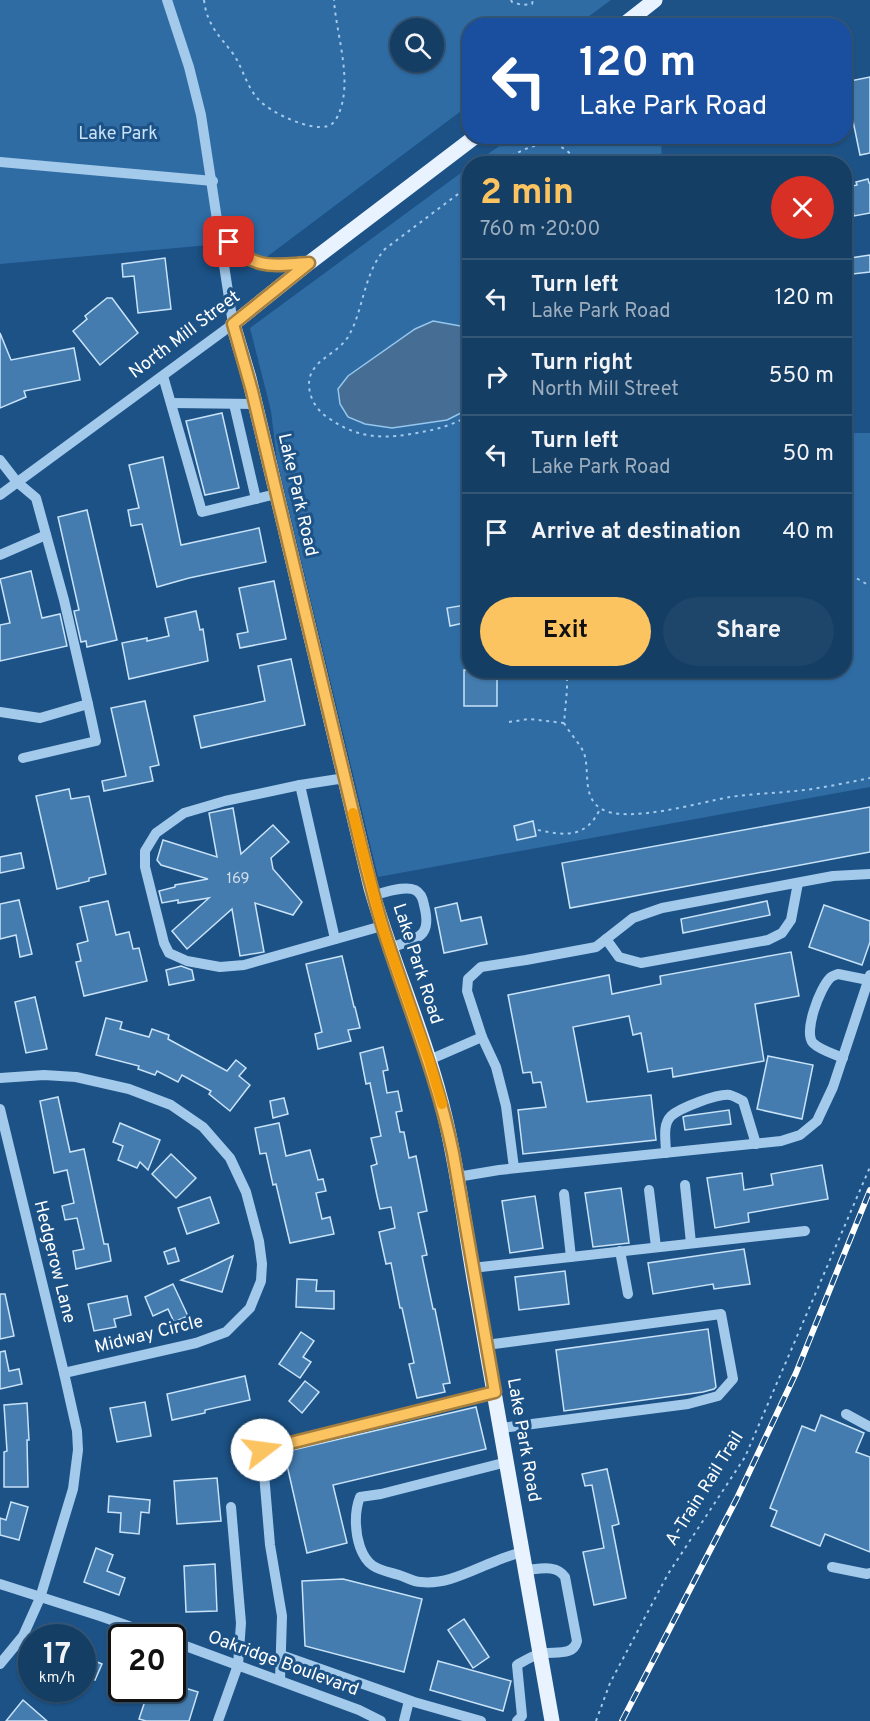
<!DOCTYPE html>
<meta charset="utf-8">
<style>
:root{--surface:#153e64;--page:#1e456a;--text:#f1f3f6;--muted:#9daebf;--line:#345778;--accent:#fcc361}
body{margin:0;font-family:Overpass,sans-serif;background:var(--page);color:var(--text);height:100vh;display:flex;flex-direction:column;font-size:22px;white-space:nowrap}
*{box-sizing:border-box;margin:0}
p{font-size:20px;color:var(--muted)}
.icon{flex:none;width:33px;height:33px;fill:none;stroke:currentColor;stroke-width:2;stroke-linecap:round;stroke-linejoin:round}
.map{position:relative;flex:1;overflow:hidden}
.details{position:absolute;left:462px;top:156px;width:390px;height:522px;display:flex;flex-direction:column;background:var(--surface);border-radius:24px;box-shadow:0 2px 4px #0004,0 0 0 2px var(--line)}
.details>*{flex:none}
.guide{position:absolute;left:462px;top:18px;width:390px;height:126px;border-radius:24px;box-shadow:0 2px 4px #0004,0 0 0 2px var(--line);background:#1a4fa0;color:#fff;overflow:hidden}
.tools{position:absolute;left:390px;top:18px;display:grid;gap:12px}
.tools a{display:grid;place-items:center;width:54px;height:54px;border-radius:50%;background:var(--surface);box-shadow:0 2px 4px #0004,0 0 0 2px var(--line);font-size:30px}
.speed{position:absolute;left:18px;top:1624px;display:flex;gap:12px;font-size:30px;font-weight:700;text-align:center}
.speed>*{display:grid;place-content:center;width:78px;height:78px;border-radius:50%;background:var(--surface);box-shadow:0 2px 4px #0004,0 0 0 2px var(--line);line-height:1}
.speed small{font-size:15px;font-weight:400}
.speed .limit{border:3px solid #111;border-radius:9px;background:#fff;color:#111}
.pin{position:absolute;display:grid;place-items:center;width:51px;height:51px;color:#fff;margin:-26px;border-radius:12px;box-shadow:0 3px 9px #0006}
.me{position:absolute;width:66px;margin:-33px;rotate:75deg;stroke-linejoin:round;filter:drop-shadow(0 0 4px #0008)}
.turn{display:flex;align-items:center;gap:21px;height:126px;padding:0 18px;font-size:27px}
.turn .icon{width:78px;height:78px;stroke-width:2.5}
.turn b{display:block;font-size:42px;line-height:51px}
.round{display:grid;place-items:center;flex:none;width:63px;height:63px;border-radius:32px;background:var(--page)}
.summary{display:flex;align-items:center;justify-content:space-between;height:102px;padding:0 18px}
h1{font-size:36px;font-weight:700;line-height:45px;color:var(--accent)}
.cta{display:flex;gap:12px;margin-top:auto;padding:12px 18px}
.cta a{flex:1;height:69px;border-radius:36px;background:var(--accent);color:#111;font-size:24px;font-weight:700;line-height:69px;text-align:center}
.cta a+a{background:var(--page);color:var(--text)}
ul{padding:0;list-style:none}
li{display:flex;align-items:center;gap:18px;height:78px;padding:0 18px;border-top:2px solid var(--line)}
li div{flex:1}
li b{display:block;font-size:22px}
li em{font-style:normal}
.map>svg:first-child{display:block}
.green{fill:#2f6ca4;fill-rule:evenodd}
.water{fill:#466e94;stroke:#96c6ed;stroke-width:1.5}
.building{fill:#447caf;stroke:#c8e2f8;stroke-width:1.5}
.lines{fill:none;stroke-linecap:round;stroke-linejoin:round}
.path{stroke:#a3c9eb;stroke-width:2;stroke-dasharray:3 4.5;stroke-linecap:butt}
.minor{stroke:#a3c9eb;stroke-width:10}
.major{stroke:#e8f3ff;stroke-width:15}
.rail-casing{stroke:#fff;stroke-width:6}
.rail{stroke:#1c5286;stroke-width:4;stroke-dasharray:11;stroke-linecap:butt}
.route-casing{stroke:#a47f3f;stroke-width:15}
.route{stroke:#fcc361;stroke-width:10}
.slow{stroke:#f59e0b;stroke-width:10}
.labels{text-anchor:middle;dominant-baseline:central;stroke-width:6;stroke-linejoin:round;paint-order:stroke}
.number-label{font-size:15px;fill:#d0deeb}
.park-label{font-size:18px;fill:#c8e2f8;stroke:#1c5286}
.street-label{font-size:18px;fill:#fff;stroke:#1c5286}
</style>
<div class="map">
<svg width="870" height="1721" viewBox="0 0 870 1721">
<rect width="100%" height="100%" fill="#1c5286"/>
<g class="green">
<path d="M0 0H611L577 25 470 26 469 105 264 259C238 250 234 241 226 216L209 219V245L0 264ZM400 28H434V62H400Z"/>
<polygon points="641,136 642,141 661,141 662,163 475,163 512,137"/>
<polygon points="469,167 470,670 844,670 845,433 870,433 870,787 378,877 277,461 271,411 250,328"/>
</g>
<polygon class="water" points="433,321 466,327 469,326 469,409 447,420 392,428 365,424 348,417 340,404 338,389 348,376 415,329"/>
<g class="building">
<polygon points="870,77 870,153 860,155 845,82"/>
<polygon points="868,179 869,183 870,183 870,213 854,216 848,187 857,185 856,182"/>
<polygon points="870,255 870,272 844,275 844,259"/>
<polygon points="165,258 171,309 138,313 134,276 123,277 122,264"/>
<polygon points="107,298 112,298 138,333 100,365 73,331 87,319 85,316"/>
<polygon points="0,333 11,360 74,348 80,380 24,391 26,397 0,408"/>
<polygon points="222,413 239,488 205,495 186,421"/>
<polygon points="163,457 181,545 259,528 266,562 189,578 157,587 142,524 131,526 128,510 139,508 129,465"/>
<polygon points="87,510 117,640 87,647 86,641 81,642 74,611 79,610 58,517"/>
<polygon points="31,571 42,618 60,614 67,646 0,661 0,625 10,623 0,579"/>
<polygon points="274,581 286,639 240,648 237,634 248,632 239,588"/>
<polygon points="465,605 468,622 450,626 447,608"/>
<polygon points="196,611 200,630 203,629 208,661 129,679 122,643 147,638 147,641 169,636 165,618"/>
<polygon points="291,659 305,725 201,748 194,716 265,701 258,666"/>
<rect x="464" y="670" width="33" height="36"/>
<polygon points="145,701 159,765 150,767 153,781 104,791 102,781 126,776 111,708"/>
<polygon points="69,789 71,799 89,796 106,874 89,878 89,881 57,889 36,796"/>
<polygon points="870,807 870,852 570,908 562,863"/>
<polygon points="233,808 241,854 273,825 289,842 271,858 273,869 302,902 293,915 255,903 264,952 240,956 232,909 187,949 172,931 209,898 178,903 178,900 162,903 159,891 175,887 175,885 208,879 161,865 157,860 163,840 217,857 209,813"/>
<polygon points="533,821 536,836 517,840 514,826"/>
<polygon points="21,853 24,868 0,873 0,857"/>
<polygon points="19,900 32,954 20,957 16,935 0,939 0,904"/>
<polygon points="108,901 116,935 129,932 133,949 139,948 147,981 84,996 76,962 81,961 77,944 88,941 80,907"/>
<polygon points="767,901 770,915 683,933 681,919"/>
<polygon points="457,903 461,921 481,917 487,944 444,953 435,908"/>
<polygon points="824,905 870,921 870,942 862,965 809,947"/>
<polygon points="791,952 799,996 755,1004 764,1061 673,1077 672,1068 648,1072 641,1033 633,1035 629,1016 573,1027 587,1102 651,1095 656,1140 523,1154 518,1110 546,1107 541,1082 533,1083 531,1072 523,1073 508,995 609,975 612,994 661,984 660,976"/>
<polygon points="342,956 354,1007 355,1007 360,1028 348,1030 351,1041 318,1049 315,1034 322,1032 306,964"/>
<polygon points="181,966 192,970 194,980 169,985 166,970"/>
<polygon points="35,997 47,1049 26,1053 15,1002"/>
<polygon points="106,1018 122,1022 120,1029 149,1037 152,1029 169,1035 168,1039 227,1071 236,1060 246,1068 239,1076 250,1085 230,1111 209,1094 211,1091 182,1075 178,1082 157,1071 155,1075 138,1069 139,1066 96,1055"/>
<polygon points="383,1047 388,1070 383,1071 387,1093 398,1091 402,1111 396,1112 400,1132 404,1132 409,1158 416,1156 427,1211 418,1213 427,1255 422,1256 433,1309 435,1309 450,1383 443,1384 445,1392 417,1398 409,1364 414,1363 402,1308 400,1308 391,1263 386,1264 379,1232 395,1228 391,1207 380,1209 377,1196 371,1166 377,1164 371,1138 381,1136 370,1083 366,1084 360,1053"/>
<polygon points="768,1056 813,1065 802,1119 757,1109"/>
<polygon points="58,1097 70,1152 84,1149 104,1244 108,1244 111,1261 76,1269 73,1251 84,1249 77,1218 65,1220 62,1206 74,1203 67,1170 54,1173 40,1101"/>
<polygon points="284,1098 288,1114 273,1118 270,1101"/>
<polygon points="729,1110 731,1124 685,1130 683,1117 686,1116"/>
<polygon points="120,1123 160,1140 148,1170 140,1162 137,1168 118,1160 123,1146 113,1142"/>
<polygon points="279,1123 286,1156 310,1150 318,1180 323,1179 326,1191 316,1193 322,1219 330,1217 334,1234 290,1243 276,1184 273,1185 266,1153 260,1154 255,1128"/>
<polygon points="171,1154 196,1178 176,1198 152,1174"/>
<polygon points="822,1165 828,1199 748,1213 749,1222 715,1228 707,1178 742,1173 744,1190 773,1185 771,1174"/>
<polygon points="621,1188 629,1243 593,1247 585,1193"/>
<polygon points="535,1196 543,1248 510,1253 502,1201"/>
<polygon points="210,1197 219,1223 187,1234 178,1208"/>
<polygon points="175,1248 179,1261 168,1264 164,1252"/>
<polygon points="744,1249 750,1284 714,1289 713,1284 653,1294 648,1263"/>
<polygon points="233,1256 222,1292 181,1280 204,1270"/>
<polygon points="565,1271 569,1304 519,1310 515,1277"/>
<polygon points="297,1279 317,1280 316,1291 334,1291 334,1309 296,1307"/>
<polygon points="173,1284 188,1316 174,1322 168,1309 153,1316 145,1297"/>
<polygon points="0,1294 5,1294 14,1336 0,1339"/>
<polygon points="127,1296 131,1315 114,1319 116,1327 94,1331 88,1304"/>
<polygon points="708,1329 716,1387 714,1389 703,1392 564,1411 556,1350"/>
<polygon points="301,1332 314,1341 303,1357 311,1362 300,1378 279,1364"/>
<polygon points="5,1351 9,1371 19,1369 22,1384 0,1389 0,1352"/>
<polygon points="245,1376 250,1400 205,1410 205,1413 172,1420 167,1394"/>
<polygon points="305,1381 319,1392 302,1413 289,1401"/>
<polygon points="145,1402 151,1436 117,1442 110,1408"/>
<polygon points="27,1403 29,1440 27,1440 28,1487 4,1487 4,1452 7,1451 4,1405"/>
<polygon points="476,1407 486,1449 333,1485 347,1543 307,1553 284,1452"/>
<polygon points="821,1415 864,1433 856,1452 870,1457 870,1552 825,1534 820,1546 771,1526 777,1511 770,1508 802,1426 815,1431"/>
<polygon points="607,1469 619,1524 612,1526 626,1598 594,1605 583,1552 604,1548 592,1485 585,1486 582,1474"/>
<polygon points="217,1478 221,1521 177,1524 174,1481"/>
<polygon points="109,1496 150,1500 149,1513 141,1512 139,1534 120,1532 121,1513 108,1512"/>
<polygon points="11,1502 28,1507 19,1540 0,1535 0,1518 6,1520"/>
<polygon points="96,1548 113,1555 107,1571 125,1578 119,1595 84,1582"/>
<polygon points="215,1564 217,1611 186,1612 184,1566"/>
<polygon points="343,1579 422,1599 404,1672 305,1646 302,1581"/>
<polygon points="464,1619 489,1657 473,1668 448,1630"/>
<polygon points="82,1656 102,1664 95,1680 82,1675"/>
<polygon points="438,1661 511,1681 503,1711 430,1690"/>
<polygon points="172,1684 198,1692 189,1721 146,1721 139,1719 149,1689 172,1689"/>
<polygon points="23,1700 47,1721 6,1721"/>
</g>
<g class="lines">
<g class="path">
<path d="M204 0C207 26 220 36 234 55 243 69 247 87 258 99 269 112 311 132 328 126 334 124 337 118 339 113 353 80 336 34 334 0"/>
<polyline points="511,0 512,2 522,5 532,4 533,0"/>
<path d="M499 164C514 153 539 140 557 145 567 149 573 156 579 164"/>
<path d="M470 185 385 249C363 274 364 310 348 337 336 356 308 360 309 386 310 400 318 412 330 419 360 440 388 439 422 432 439 429 455 424 470 415"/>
<polyline points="844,571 870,586"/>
<polyline points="509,722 529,719 564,723 567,690 567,670"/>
<path d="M564 723C569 732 580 744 584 753 590 771 582 796 600 808 625 825 701 802 730 797 757 793 785 793 812 789 831 786 851 782 870 778"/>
<path d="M538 830C566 836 586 838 600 809"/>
<polyline points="596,1721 610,1683 668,1574 745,1457 870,1167"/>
</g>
<g class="minor">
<polyline points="0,162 213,181"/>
<path d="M222 230C246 270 266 265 308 263"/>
<polyline points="163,376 202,512 276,494"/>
<polyline points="171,403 255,404"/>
<polyline points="234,404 256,499"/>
<polyline points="0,460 17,482 36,498 64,600 88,704 40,718 0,712"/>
<polyline points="0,495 233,324 201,115 189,67 167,0"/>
<polyline points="0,555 46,535"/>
<polyline points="23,758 96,741 88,704"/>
<polyline points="345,778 300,785 225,801 184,813 156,833 145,851 145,867 164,943 169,953 187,961 220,967 244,965 382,926"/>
<polyline points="300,785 335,939"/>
<path d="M373 895C385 893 404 885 415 890 421 893 423 899 424 905 433 939 416 938 390 948"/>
<polyline points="606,939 619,957 641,963 768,940 782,933 791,920 798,883"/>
<path d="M843 1058C834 1054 820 1050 813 1043 803 1032 820 988 830 978 832 976 835 975 838 974L868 980"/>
<polyline points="429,1060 482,1037"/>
<polyline points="0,1078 44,1075 76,1077 129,1089 171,1105 203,1127 230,1158 246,1192 259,1241 262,1264 261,1281 250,1308 226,1332 196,1343 64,1373"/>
<polyline points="0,1109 64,1373 77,1431 78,1450 73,1489 40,1598 23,1636 0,1664"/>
<path d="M666 1153C666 1141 662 1125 671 1116 680 1108 718 1093 730 1095 734 1096 739 1099 743 1101L756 1144"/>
<polyline points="514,1168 506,1106 496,1067 482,1037 467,991 468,979 481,967 526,960 596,947 633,918 662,908 833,876 870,874"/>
<polyline points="457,1177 499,1170 781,1141 800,1135 817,1121 833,1087 870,975"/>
<polyline points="685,1185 691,1243"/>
<polyline points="649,1190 656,1247"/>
<polyline points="564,1194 571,1257"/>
<polyline points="620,1251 628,1294"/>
<polyline points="472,1268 805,1231"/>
<polyline points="486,1345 721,1314 733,1379 718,1396 688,1404 501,1428"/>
<polyline points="846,1414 870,1427"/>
<path d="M507 1462 381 1494 360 1497C354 1512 355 1532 360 1547 368 1569 379 1569 399 1575 406 1577 413 1582 421 1582 447 1585 472 1570 496 1561 504 1557 513 1555 522 1552"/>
<polyline points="832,1567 867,1574 870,1573"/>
<polyline points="0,1584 100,1616 163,1638"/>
<polyline points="172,1641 359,1710 381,1721"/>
<polyline points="281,1655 414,1702 481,1721"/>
<polyline points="280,1680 282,1616 270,1545 262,1450 495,1392"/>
<polyline points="218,1721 238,1665 241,1623 231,1507"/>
<polyline points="404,1721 409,1701"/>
<path d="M517 1721 522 1716 517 1665C524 1661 532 1656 539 1654 552 1650 573 1658 577 1641L565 1577C556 1564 540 1569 525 1570"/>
</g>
<g class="major">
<polyline points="622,26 655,0"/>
<path d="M476 136 309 263 233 324 249 378 371 888C393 965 427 1039 445 1117 459 1176 466 1236 477 1296 502 1437 527 1579 552 1721"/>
</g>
<g class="rail-casing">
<polyline id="rail" points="622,1721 737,1498 796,1373 870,1190"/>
</g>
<use href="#rail" class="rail"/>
</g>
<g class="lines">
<g class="route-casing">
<path id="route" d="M229 242C256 271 273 265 309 263L233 324 252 391 363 854C369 878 375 902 382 925 406 1001 437 1075 453 1153L495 1392 262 1450"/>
</g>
<use href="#route" class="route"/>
<polyline class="slow" points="353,813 382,926 429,1060 442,1104"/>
</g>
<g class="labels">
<g class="number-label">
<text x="238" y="879">169</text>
</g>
<g class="park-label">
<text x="118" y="134">Lake Park</text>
</g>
<g class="street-label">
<text transform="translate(185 335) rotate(-37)">North Mill Street</text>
<text transform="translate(297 495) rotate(77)">Lake Park Road</text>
<text transform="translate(417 964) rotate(72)">Lake Park Road</text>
<text transform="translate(54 1262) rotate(76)">Hedgerow Lane</text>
<text transform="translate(149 1335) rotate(-14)">Midway Circle</text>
<text transform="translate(523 1440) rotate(80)">Lake Park Road</text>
<text transform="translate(705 1489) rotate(-58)">A-Train Rail Trail</text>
<text transform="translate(283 1664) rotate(20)">Oakridge Boulevard</text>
</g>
</g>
</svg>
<div class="tools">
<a><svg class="icon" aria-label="search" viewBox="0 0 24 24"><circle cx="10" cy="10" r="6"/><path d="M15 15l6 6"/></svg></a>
</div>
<div class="speed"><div>17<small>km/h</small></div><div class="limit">20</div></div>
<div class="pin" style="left:229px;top:242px;background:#d93025"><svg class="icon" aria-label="arrive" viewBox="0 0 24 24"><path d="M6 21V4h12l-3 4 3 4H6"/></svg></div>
<svg class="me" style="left:262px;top:1450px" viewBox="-20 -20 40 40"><circle r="19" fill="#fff"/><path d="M0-13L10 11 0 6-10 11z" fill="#fcc361"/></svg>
<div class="guide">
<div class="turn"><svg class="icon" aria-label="left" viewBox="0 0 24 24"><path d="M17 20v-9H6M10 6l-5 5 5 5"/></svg><div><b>120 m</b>Lake Park Road</div></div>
</div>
<section class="details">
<div class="summary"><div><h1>2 min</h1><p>760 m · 20:00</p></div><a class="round" style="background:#d93025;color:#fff"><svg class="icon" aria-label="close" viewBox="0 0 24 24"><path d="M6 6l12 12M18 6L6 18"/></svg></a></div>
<ul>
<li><svg class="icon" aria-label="left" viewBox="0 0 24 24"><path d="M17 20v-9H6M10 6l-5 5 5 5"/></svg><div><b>Turn left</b><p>Lake Park Road</p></div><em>120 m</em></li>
<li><svg class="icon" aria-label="right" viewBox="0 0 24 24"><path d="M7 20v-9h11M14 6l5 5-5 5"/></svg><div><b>Turn right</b><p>North Mill Street</p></div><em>550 m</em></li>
<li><svg class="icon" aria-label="left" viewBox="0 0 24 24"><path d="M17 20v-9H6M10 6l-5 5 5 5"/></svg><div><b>Turn left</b><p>Lake Park Road</p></div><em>50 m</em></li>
<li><svg class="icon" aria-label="arrive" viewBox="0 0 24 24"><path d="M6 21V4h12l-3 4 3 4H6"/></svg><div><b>Arrive at destination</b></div><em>40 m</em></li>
</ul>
<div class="cta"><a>Exit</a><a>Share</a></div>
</section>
</div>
